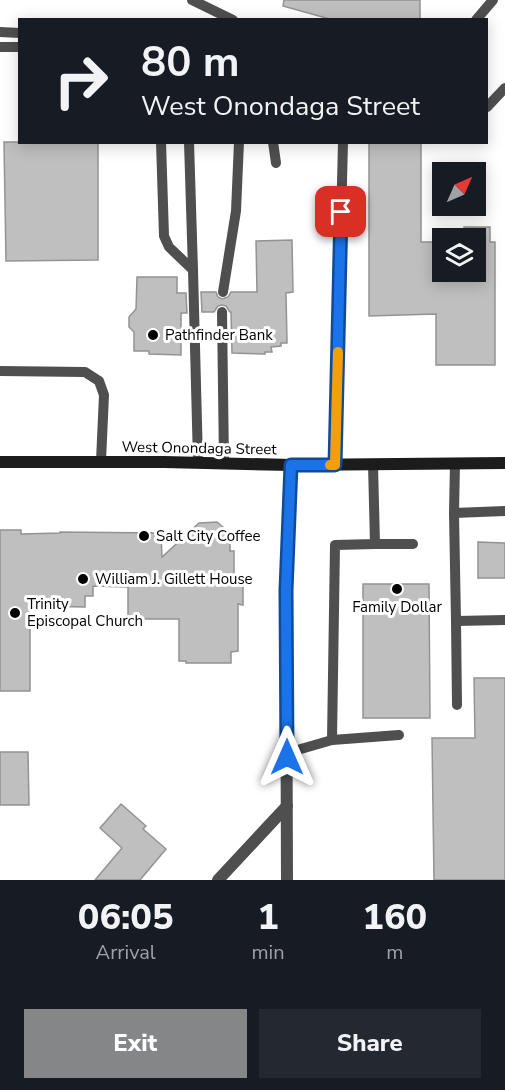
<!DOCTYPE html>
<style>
:root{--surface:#171b24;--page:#242831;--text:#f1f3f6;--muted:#9ea1a6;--accent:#858687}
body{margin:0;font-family:"Nunito Sans",sans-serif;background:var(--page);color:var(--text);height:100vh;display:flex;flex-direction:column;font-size:22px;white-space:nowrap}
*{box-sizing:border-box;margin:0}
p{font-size:20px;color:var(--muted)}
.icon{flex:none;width:33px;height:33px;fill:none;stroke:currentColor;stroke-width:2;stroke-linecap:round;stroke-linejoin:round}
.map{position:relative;height:880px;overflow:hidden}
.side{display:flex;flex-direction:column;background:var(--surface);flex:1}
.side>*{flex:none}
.top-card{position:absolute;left:18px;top:18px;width:470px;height:126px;border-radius:0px;box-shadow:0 3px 15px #0003;background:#171b24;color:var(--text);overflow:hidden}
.needle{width:39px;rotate:45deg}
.fabs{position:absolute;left:432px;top:162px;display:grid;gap:12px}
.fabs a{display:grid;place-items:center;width:54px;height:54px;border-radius:0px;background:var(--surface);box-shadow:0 3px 15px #0003;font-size:30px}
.pin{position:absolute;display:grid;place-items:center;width:51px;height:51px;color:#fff;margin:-26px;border-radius:12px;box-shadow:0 3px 9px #0006}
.me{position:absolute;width:66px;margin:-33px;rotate:0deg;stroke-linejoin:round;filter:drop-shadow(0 0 4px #0008)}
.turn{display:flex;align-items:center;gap:21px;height:126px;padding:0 24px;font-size:27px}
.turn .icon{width:78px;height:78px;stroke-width:2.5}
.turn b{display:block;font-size:42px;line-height:51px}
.eta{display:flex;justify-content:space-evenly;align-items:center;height:102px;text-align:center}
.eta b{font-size:36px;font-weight:800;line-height:42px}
.button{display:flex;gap:12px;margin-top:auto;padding:12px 24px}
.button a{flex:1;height:69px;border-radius:0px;background:var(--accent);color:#fff;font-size:24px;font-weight:800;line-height:69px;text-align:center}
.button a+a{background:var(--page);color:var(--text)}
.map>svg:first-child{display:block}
.building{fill:#bfbfbf;stroke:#939393;stroke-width:1.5}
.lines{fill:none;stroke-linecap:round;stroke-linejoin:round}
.service{stroke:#4f4f4f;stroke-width:10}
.minor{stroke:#4f4f4f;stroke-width:12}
.tertiary{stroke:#4f4f4f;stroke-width:12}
.secondary{stroke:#1c1c1c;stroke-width:12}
.route-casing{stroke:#114b97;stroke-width:15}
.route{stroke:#1a73e8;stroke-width:10}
.slow{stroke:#f59e0b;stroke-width:10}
.poi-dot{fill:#000;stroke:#fff;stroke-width:2}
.labels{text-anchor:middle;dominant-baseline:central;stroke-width:6;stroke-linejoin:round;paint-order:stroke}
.poi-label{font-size:15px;fill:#000;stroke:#fff;text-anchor:start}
.street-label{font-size:15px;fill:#000;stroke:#fff}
</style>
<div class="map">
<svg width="505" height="880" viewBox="0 0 505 880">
<rect width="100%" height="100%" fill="#fff"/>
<g class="building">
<polygon points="284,0 420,0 420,20 333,20 283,6"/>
<polygon points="4,142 98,142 98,260 6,261"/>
<polygon points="369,142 421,142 421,242 442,242 442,272 476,272 476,238 464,238 464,227 490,227 490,242 495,242 495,365 436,365 436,314 369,316"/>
<polygon points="292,240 293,292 286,293 287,343 281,343 281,346 271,347 272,352 265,352 265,354 232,353 231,312 230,312 226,306 222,305 218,306 214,312 202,312 201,292 216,292 218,297 222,299 228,297 231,292 257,292 256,241"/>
<polygon points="137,277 177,277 177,293 186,293 187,313 181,313 181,355 149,354 149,351 134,351 134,332 129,327 129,317 136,309"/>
<polygon points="217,522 230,533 230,551 234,551 234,579 243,579 243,605 238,604 238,651 231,652 231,663 186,663 186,661 179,661 179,619 128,619 128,587 93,586 93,596 85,596 85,607 30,606 30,691 0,691 0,530 21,530 21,534 60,533 60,532 161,533 162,557 199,523"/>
<polygon points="478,542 505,543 505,578 478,578"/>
<polygon points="363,584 429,584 430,718 363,718"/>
<polygon points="474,678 505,678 505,880 434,880 432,738 475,738"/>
<polygon points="0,752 28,752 29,805 0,805"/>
<polygon points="121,804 146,826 143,829 166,849 140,880 95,880 122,848 100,828"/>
</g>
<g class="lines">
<g class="service">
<polyline points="192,0 233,20"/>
<polyline points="476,20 493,0"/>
<polyline points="0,32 20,33"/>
<polyline points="0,47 20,47"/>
<polyline points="486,107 487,107 505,88"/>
<polyline points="161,142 164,236 169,247 193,270 198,462"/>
<polyline points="189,142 193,270"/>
<polyline points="273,142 276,163"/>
<polyline points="223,292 236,211 239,142"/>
<polyline points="222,312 224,463"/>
<polyline points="0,371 85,372 99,381 104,395 101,461"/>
<polyline points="455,463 454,513 505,511"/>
<polyline points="373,464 375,544 335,545 332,740 399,735"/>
<polyline points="335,465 343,142"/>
<polyline points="454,513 456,621 505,620"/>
<polyline points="375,544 413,544"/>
<polyline points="456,621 457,705"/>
<polyline points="287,753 332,740"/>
</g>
<polyline class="minor" points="218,880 287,806"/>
<polyline class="tertiary" points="287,880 286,589 291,465"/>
<polyline class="secondary" points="0,462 164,462 291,465 505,463"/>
</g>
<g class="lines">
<g class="route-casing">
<polyline id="route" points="287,757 286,590 291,465 335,465 341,212"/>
</g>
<use href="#route" class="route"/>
<polyline class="slow" points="330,465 335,465 338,352"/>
</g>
<g class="poi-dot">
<circle cx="153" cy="335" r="6"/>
<circle cx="144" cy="536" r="6"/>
<circle cx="83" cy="579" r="6"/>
<circle cx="397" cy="589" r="6"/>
<circle cx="15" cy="613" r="6"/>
</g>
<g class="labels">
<g class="poi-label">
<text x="165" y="335">Pathfinder Bank</text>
<text x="156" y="536">Salt City Coffee</text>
<text x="95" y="579">William J. Gillett House</text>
<text x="27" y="604">Trinity<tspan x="27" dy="17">Episcopal Church</tspan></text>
<text x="397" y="607" text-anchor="middle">Family Dollar</text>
</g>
<g class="street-label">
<text transform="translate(199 448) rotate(1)">West Onondaga Street</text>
</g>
</g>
</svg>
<div class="fabs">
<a><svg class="needle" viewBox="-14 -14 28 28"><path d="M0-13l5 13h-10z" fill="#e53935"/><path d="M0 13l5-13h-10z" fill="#9ea1a6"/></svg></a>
<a><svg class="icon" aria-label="layers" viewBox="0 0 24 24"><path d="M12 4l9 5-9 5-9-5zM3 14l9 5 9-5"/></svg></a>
</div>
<div class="pin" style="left:341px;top:212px;background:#d93025"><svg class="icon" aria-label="arrive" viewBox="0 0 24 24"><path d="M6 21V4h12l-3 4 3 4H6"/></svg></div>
<svg class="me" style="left:287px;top:757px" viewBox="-20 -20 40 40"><path d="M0-17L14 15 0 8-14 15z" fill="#1a73e8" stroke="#fff" stroke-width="4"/></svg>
<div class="top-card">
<div class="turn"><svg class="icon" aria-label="right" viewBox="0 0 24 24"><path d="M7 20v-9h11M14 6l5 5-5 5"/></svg><div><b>80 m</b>West Onondaga Street</div></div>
</div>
</div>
<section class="side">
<div class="eta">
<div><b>06:05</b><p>Arrival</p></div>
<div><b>1</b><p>min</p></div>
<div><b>160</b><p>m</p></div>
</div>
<div class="button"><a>Exit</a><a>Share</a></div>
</section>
